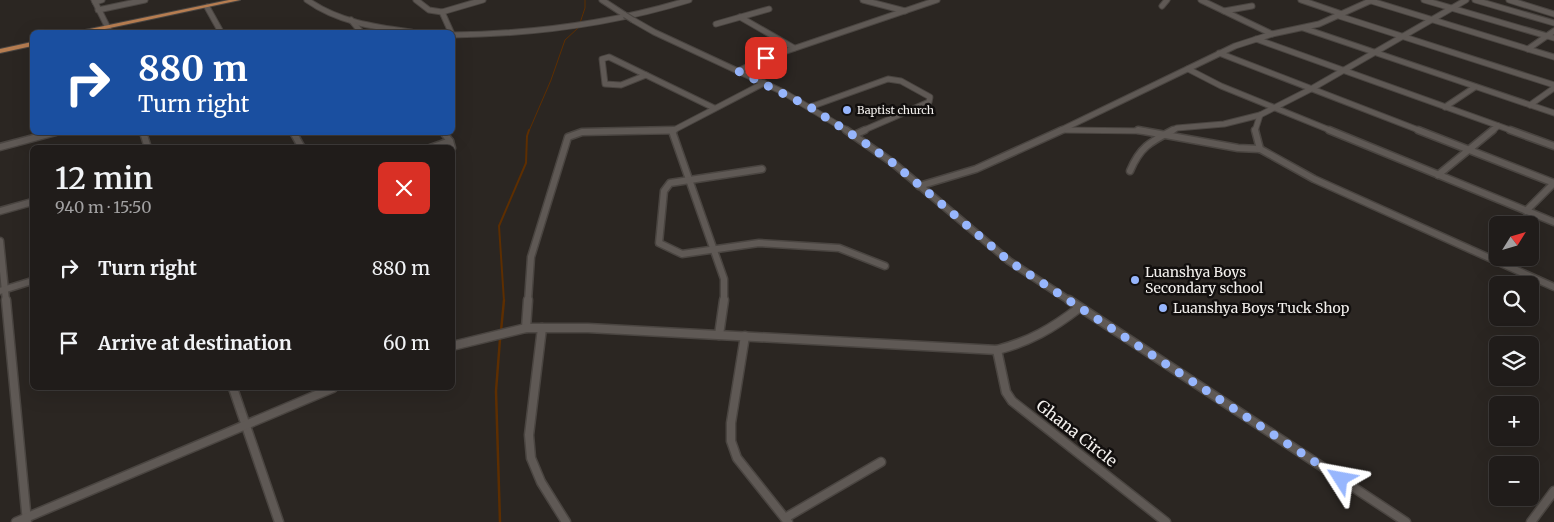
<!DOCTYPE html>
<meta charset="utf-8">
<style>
:root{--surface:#201c1a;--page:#282523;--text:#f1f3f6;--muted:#a2a1a2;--line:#3d3a39}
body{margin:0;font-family:Merriweather,serif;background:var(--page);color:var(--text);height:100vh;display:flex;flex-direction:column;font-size:19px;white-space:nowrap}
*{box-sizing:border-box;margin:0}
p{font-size:16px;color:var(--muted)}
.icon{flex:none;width:28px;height:28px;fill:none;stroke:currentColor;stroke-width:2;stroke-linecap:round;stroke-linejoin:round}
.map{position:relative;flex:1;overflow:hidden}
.details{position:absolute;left:30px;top:145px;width:425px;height:245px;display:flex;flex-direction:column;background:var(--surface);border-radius:8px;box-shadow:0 5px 20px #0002,0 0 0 1px var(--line)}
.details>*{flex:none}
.guide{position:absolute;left:30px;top:30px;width:425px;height:105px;border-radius:8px;box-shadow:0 5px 20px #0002,0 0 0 1px var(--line);background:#1a4fa0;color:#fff;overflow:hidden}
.needle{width:32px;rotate:53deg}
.tools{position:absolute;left:1489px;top:216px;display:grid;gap:10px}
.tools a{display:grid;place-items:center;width:50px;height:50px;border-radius:8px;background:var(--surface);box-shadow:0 5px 20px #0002,0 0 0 1px var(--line);font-size:25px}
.pin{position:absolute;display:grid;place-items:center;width:42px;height:42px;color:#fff;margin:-21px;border-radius:10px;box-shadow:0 2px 8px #0006}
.me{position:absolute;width:55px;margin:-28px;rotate:304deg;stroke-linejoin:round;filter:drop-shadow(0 0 4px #0008)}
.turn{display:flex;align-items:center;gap:18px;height:105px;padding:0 25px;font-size:22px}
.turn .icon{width:65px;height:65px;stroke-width:2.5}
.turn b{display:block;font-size:35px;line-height:42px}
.round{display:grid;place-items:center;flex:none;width:52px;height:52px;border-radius:8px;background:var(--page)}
.overview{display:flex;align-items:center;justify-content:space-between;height:85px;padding:0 25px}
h1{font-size:30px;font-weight:600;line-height:38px}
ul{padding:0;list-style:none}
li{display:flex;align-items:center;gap:15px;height:75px;padding:0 25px}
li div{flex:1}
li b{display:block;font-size:19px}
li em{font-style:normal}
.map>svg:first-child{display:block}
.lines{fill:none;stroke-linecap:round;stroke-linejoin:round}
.stream-far2{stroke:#5d2e01;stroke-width:1}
.stream-far1{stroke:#5d2e01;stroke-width:2}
.stream{stroke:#5d2e01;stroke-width:2.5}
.minor-far2-casing{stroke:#4a4541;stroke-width:7}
.minor-far1-casing{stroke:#4a4541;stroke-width:9}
.minor-casing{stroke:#4a4541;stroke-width:11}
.major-casing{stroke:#4a4541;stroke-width:2}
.minor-far2{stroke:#5f5955;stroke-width:5}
.minor-far1{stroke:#5f5955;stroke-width:6}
.minor{stroke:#5f5955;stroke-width:8}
.major{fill:#b67d51;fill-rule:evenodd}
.minor-bridge-casing{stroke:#4a4541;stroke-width:7;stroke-linecap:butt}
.minor-bridge{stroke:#5f5955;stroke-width:5}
.route{stroke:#97b6fd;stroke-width:9;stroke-dasharray:0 16.2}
.poi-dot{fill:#97b6fd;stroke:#120f0e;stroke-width:2}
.labels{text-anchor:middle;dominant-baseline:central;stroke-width:5;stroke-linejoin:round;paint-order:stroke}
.far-poi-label{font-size:11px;fill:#f3f0ed;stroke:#120f0e;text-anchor:start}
.poi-label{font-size:14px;fill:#f3f0ed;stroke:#120f0e;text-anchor:start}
.near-street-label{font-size:16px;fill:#f3f0ed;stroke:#120f0e}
</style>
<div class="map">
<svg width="1554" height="522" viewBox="0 0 1554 522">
<rect width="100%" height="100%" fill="#2b2622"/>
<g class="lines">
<g class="stream-far2">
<polyline points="580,23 585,8 585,0"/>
<polyline points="529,131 551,80 565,40 578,28"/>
</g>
<polyline class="stream-far1" points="504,301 499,226 526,163 527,136 529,130"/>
<g class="stream">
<polyline points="501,331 504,300"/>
<polyline points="500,339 496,391 500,522"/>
</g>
<g class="minor-far2-casing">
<g id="minor-far2">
<polyline points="94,0 110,32"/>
<path d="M307 0C338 22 374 27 411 32"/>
<polyline points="416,0 429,10 442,12 451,32"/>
<polyline points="602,0 625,15"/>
<polyline points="863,0 905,11"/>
<polyline points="1201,0 1272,34"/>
<polyline points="1301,0 1342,14"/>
<polyline points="1368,0 1554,57"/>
<polyline points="1424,0 1554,38"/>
<polyline points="1475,0 1554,23"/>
<polyline points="1509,0 1554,14"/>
<polyline points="95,2 102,0"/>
<polyline points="1162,6 1167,0"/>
<polyline points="207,7 221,32"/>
<polyline points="98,10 145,0"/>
<polyline points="1224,11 1252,6"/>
<polyline points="442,12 483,0"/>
<polyline points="1339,16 1554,85"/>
<polyline points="740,17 794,48"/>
<polyline points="351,20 361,32"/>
<polyline points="633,20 654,32 783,92 848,131"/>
<polyline points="716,24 769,9"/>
<polyline points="1303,28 1554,113"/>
<path d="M452 35C533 34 611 24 689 0"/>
<polyline points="1256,39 1513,131"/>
<polyline points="1528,49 1554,31"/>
<polyline points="1219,53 1421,131"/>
<polygon points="609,57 646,75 621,85 605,84 602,59"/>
<polyline points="1188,69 1221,86 1332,131"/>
<polyline points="738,71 766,58 937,0"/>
<polyline points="646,75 714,108"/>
<polyline points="1530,105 1554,88"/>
<polyline points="810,107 888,79 901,81 930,97 929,102 862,131"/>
<polyline points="1445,107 1475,87"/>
<polyline points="1062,130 1145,131"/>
<polyline points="642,131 672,131 764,83"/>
<polyline points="1059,131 1235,46 1272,34 1319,24 1370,1"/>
<polyline points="1171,131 1177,128 1224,124 1260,115"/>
<polyline points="1255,131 1260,115 1311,89 1466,0"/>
<polyline points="1492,131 1498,126"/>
</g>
</g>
<g class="minor-far1-casing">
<g id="minor-far1">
<polyline points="846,130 893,163 1009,261 1070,301"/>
<polyline points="1138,130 1238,148 1260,149 1314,179 1554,287"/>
<polyline points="1255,130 1260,149"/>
<polyline points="1329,130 1554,222"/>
<polyline points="1418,130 1554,183"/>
<polyline points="1510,130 1554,146"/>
<polyline points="672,131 724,279 724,301"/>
<polyline points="143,132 148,148"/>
<polyline points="293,132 302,148"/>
<polyline points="443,132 450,141 452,148"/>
<polyline points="854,135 865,130"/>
<polyline points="0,147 56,132"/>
<polyline points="430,148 450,141"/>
<polyline points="762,169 670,183 664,191 659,243 682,254 759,243 839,248 885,266"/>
<path d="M1130 171C1140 147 1150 142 1173 130"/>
<polyline points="1438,175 1493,130"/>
<polyline points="919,186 976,169 1062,130"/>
<polyline points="0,211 32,202"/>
<polyline points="1526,211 1554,183"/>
<polyline points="0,241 6,301"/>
<polyline points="0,291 32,281"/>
<polyline points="528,301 531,257 568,137 582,132 674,130"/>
</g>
</g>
<g class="minor-casing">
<g id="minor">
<polyline points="6,300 27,522"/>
<polyline points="1069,300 1406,522"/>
<polyline points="526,328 528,300"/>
<polyline points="542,328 529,435 531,458 541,482 566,522"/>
<polyline points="719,335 724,300"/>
<polyline points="745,336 731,423 731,441 737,458 788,522"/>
<path d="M452 346 526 328H588L997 350C1029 342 1053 328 1079 308"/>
<polyline points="997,350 1006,392 1012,401 1166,522"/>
<polyline points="233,388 279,522"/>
<polyline points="785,518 881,462"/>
<polyline points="16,522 333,388"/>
<polyline points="1531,522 1554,491"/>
</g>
</g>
<g class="major-casing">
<g id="major">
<polygon points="229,0 240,0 91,32 82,32 85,30"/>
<polygon points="32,42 32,46 0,53 0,49"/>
</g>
</g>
<use href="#minor-far2" class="minor-far2"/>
<use href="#minor-far1" class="minor-far1"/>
<use href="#minor" class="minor"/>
<use href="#major" class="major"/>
<g class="minor-bridge-casing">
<polyline id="minor-bridge" points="625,15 633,20"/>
</g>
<use href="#minor-bridge" class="minor-bridge"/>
</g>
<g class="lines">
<polyline class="route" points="766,58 738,71 810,107 868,145 893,163 1009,261 1341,479"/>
</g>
<g class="poi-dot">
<circle cx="847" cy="110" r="5"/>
<circle cx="1135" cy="280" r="5"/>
<circle cx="1163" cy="308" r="5"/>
</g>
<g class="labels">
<g class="far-poi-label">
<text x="857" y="110">Baptist church</text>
</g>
<g class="poi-label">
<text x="1145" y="272">Luanshya Boys<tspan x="1145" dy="16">Secondary school</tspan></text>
<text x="1173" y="308">Luanshya Boys Tuck Shop</text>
</g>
<g class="near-street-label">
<text transform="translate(1077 433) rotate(38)">Ghana Circle</text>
</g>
</g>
</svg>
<div class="tools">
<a><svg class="needle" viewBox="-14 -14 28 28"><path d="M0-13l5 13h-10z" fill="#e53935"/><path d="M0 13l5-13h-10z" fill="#a2a1a2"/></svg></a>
<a><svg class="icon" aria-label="search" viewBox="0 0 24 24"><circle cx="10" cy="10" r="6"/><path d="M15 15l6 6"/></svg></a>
<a><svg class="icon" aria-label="layers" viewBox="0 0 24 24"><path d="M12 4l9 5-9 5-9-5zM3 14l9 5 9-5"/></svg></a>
<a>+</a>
<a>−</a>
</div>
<div class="pin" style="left:766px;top:58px;background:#d93025"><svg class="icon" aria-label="arrive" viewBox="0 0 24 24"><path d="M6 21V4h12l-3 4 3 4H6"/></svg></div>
<svg class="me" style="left:1341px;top:479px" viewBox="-20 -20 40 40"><path d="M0-17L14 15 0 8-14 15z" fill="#97b6fd" stroke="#fff" stroke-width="4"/></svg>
<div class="guide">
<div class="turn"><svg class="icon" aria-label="right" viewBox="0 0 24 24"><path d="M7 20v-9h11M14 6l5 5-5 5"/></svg><div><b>880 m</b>Turn right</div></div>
</div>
<section class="details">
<div class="overview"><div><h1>12 min</h1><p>940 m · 15:50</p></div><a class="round" style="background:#d93025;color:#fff"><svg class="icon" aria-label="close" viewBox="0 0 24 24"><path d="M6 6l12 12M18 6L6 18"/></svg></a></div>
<ul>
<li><svg class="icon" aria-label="right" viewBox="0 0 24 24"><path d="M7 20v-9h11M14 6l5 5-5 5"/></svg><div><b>Turn right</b></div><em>880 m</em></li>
<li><svg class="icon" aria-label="arrive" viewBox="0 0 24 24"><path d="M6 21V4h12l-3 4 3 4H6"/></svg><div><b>Arrive at destination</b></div><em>60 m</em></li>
</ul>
</section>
</div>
